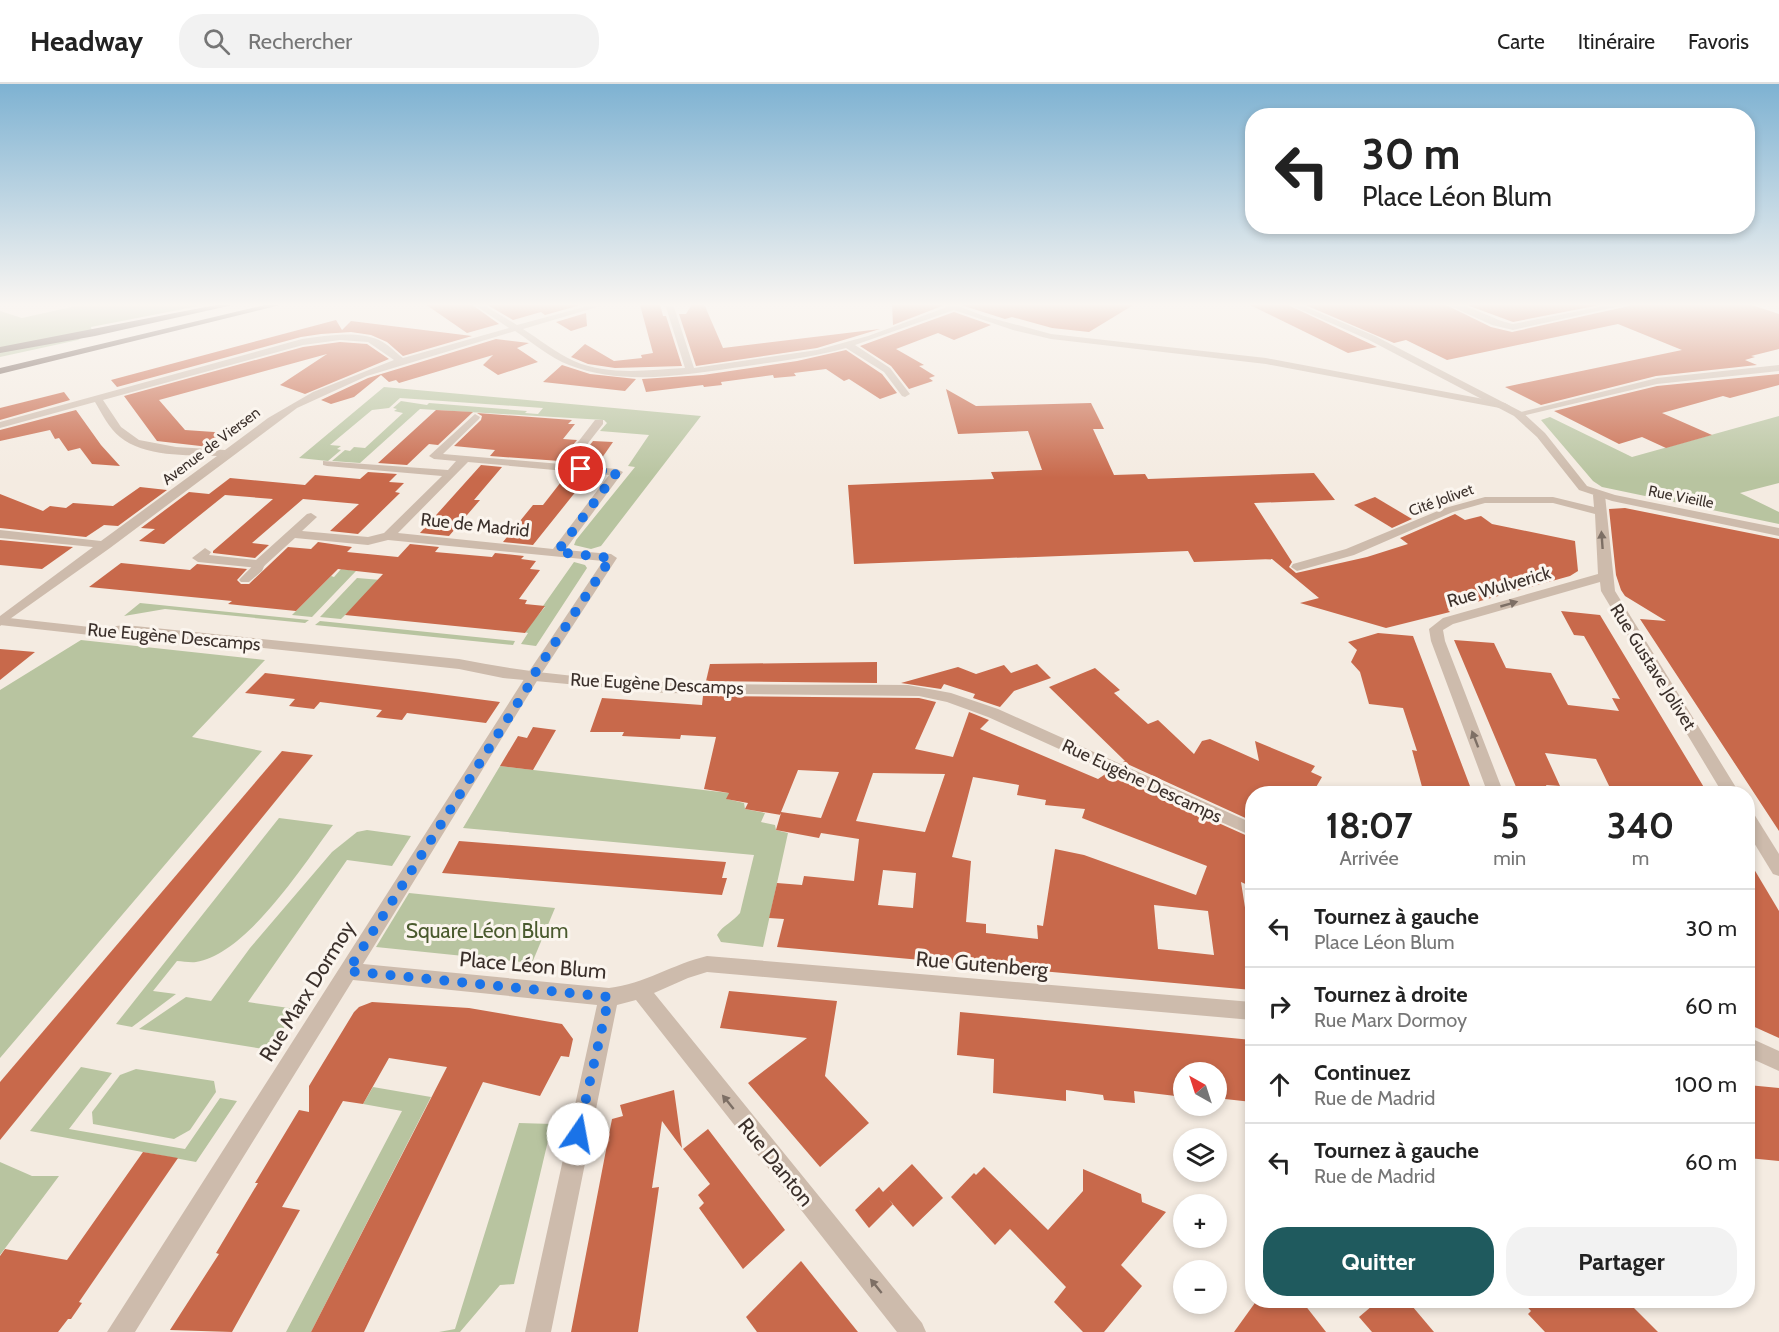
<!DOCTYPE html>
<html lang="fr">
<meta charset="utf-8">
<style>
:root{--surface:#fff;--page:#f2f2f2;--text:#222;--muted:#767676;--line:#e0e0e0;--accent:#1f5a5e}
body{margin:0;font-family:Cabin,sans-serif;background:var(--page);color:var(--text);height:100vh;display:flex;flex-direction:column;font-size:22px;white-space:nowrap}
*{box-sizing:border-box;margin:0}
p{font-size:20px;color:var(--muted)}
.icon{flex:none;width:33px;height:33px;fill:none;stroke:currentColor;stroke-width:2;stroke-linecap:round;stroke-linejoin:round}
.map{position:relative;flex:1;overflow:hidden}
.panel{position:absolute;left:1245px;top:702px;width:510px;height:522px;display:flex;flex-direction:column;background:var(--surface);border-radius:24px;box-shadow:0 3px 9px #0003}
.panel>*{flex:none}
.top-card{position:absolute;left:1245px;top:24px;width:510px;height:126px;border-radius:24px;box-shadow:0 3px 9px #0003;background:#fff;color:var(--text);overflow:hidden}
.needle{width:39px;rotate:321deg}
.buttons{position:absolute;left:1173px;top:978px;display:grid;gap:12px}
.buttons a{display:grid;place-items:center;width:54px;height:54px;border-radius:50%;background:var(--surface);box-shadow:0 3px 9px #0003;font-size:30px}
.pin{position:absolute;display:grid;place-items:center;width:51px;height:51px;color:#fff;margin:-26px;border:3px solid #fff;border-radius:50%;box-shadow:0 2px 6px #0007}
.me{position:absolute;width:66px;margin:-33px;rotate:12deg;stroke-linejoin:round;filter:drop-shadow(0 0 4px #0008)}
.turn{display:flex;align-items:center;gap:21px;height:126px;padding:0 18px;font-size:27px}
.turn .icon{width:78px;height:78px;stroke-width:2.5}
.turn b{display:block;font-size:42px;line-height:51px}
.eta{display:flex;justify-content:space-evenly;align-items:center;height:102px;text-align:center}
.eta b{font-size:36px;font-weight:800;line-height:42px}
.cta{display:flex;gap:12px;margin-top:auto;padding:12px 18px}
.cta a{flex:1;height:69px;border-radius:24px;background:var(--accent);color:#fff;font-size:24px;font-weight:800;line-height:69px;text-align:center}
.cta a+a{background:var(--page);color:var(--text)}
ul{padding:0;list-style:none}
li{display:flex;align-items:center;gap:18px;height:78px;padding:0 18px;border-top:2px solid var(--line)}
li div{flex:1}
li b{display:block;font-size:22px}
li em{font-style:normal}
header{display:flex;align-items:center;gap:36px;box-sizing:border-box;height:84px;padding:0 30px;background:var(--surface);border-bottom:2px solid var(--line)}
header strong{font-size:28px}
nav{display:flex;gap:33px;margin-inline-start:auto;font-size:21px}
.search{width:420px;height:54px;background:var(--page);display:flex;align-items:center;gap:15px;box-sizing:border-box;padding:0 21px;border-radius:24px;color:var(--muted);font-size:22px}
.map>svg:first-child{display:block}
.green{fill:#b8c4a0}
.building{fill:#c8694b;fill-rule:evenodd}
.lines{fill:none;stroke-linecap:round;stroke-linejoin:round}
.service{fill:#cdbbac;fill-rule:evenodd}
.minor{fill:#cdbbac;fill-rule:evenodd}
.tertiary{fill:#cdbbac;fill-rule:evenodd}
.trunk{fill:#6c584f;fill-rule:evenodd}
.oneway{fill:#7d6f65}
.route{stroke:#1a73e8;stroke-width:10;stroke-dasharray:0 18}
.labels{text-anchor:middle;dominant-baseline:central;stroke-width:6;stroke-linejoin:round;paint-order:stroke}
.far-street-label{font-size:15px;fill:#3b302b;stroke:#fbf5ee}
.street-label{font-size:18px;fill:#3b302b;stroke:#fbf5ee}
.near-park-label{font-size:21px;fill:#4a5a2e;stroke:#fbf5ee}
.near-street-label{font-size:21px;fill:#3b302b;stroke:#fbf5ee}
</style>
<header>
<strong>Headway</strong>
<div class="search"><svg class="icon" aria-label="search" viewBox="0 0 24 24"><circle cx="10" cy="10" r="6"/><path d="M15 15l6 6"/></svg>Rechercher</div>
<nav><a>Carte</a><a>Itinéraire</a><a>Favoris</a></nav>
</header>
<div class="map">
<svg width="1779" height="1248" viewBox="0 0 1779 1248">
<rect width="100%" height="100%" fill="#f4ebe1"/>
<g class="green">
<polygon points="85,220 209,220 91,243 92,247 78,256 0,273 0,227 22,234"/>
<polygon points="384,303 701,332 601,462 591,465 574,461 576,456 635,383 628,382 649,351 600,347 607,339 604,336 420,325 360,379 332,377 345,366 350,367 354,363 365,364 403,329 394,327 397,325 393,324 401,317 427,321 429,319 527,327 525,329 538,330 543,324 400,314 389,324 372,326 330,361 341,362 337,365 341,366 328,377 299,374"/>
<polygon points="1779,332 1779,399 1740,409 1779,428 1779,440 1602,403 1593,397 1541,336 1550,333 1632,373"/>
<polygon points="574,478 585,481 587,484 536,562 521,560 528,549 524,548 545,523 543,522"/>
<polygon points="341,485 356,487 312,533 292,531 331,492 334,493"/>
<polygon points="357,494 381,496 341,535 320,533"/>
<polygon points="140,519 309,536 305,539 165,525 124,532"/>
<polygon points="320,537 515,557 513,561 315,541"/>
<polygon points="81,556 265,576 192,653 262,667 0,974 0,606"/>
<path d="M500 682 729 709 727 715 744 719 745 725 765 729 761 738 775 741 776 746 788 749 763 863 721 858 717 851C723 841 733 838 740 829L754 771 463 744Z"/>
<path d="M279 734 333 741C304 780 247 870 196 878 190 879 183 877 177 877L153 907 176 910 132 943 116 940Z"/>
<polygon points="367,746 411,752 392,782 347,776 248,918 296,925 270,966 139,945 186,913 211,917 250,864 332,768 357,748"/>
<polygon points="409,809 555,824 532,879 376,863"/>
<polygon points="81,983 112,989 69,1045 185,1065 220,1014 237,1017 196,1078 30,1047"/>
<polygon points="136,985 214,997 216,1008 190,1046 174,1055 93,1040 92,1028 120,991"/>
<polygon points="373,1003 431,1013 311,1248 286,1248 402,1027 363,1020"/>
<polygon points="519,1039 552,1040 514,1200 500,1201 460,1248 439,1248 455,1245"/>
<polygon points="0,1078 32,1092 59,1092 0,1171"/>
</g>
<g class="building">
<polygon points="425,220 471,220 499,240 467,249"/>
<polygon points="486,220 584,220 545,231 541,228 513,236"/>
<polygon points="660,220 663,232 666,232 682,282 615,284 588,280 571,273 585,260 614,277 642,274 641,271 653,269 640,221"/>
<polygon points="692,220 704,220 723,264 880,245 817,264 696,282 679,230 686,230"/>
<polygon points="892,220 941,220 942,222 893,241"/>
<polygon points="958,220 1135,220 1089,248 1052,244 1012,233 1005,235"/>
<polygon points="1248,220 1286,220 1377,263 1348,269"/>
<polygon points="1303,220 1444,220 1491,243 1512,248 1629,222 1631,220 1749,220 1779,230 1779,265 1751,272 1755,273 1745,276 1757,281 1656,292 1541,321 1505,303 1682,266 1618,240 1447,276 1406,256 1394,259"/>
<polygon points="1464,220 1605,220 1513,238"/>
<polygon points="954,228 991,241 954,256 938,249 896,265 924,281 919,282 935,292 929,294 933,297 909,305 891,282 860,262"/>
<polygon points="586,229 587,242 571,247 556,238"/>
<polygon points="336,236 342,246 351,237 472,252 403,272 387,258 371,251 351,248 321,250 301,253 117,303 111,296"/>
<polygon points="496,255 529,259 517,264 538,278 498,291 483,281 493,271 399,299 396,296 389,298 381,291 354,313 331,320 321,316 368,294"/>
<polygon points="340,258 367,260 389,275 305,310 280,301 327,270 159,316 185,346 229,349 209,363 157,357 124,312 303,263"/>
<polygon points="846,266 882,290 897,309 880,315 849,295 844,297 826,285 794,289 796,292 774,294 773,291 721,298 722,301 704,303 703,301 646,308 642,295 703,291 797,277"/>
<polygon points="562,281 590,290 636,295 625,307 543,298"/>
<polygon points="1779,290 1779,301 1730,314 1723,312 1662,329 1712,351 1666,364 1642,353 1619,360 1554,327 1657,302"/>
<polygon points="946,305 976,322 1091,319 1104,345 1093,345 1114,391 1145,390 1148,395 1314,389 1335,416 1254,419 1292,478 1289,483 1296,489 1367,473 1408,460 1400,454 1455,430 1465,436 1481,432 1492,440 1575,457 1578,487 1570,492 1448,526 1450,528 1386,544 1300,519 1319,514 1272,475 1194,478 1188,467 854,480 848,401 994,395 991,388 1042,386 1028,347 958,350"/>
<polygon points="64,308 70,316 0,336 0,324"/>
<polygon points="76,326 101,361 120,382 92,380 80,364 68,367 59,354 55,355 50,346 0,357 0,346"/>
<polygon points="436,326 473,328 438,361 429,360 407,381 378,379"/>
<polygon points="477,329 572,336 568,340 575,340 563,355 577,356 560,377 490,372 495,366 454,362 481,336 482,332"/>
<polygon points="593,357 613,358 597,381 576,379"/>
<polygon points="481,381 502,383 474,416 480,416 449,452 420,449"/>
<polygon points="368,388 397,390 389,398 404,399 395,408 400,409 358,450 330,447 359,420 303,415 252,459 269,461 255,474 213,469 213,467 273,415 225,411 164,460 139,457 155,445 141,444 189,408 209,410 230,394 305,401 315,391 360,395"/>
<polygon points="568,389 589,391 533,461 503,458 533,421 543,421"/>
<polygon points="140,403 167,406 118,442 104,441 86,453 0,444 0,410 43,427 50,422 66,424 73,419 113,422"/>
<polygon points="1375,413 1412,435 1392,444 1354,421"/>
<polygon points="1625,424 1779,455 1779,747 1640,535 1666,537 1625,512 1621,506 1616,491 1609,425"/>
<polygon points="0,456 73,463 42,485 0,481"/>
<polygon points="318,458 352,463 347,468 398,473 410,460 439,463 435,468 492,473 495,469 524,472 521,475 536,477 530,485 540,486 519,515 527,516 525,520 545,522 525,549 345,531 383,490 338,485 296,527 228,520 232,517 89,503 121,479 190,486 197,480 247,485 237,496 241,500 249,500 288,463 311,465"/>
<polygon points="1561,527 1600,531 1708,710 1613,710 1596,675 1545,669 1560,702 1546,701 1550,710 1519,710 1454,556 1494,559 1506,584 1551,589 1568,621 1619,627 1612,614 1620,615 1584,552 1574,551"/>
<polygon points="1378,549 1413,552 1473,710 1424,710 1412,666 1417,667 1403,624 1369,620 1360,588 1351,578 1357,566 1348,558"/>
<polygon points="0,565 35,568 0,596"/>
<polygon points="877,578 877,599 706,597 710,580"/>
<polygon points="1037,580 1051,594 1014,607 1000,623 973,614 975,610 944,600 941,605 901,599 958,583 976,590 1004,581 1011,589"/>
<polygon points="1095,584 1120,606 1114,609 1148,640 1158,636 1194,670 1202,657 1210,655 1259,677 1255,657 1315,682 1311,688 1322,693 1312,710 1252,710 1252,737 1123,678 1125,677 1049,603"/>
<polygon points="265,589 424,608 500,618 486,639 407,629 402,636 376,633 382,626 320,618 314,625 289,622 295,615 245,609"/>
<path d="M703 612 919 614 936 618 915 665 953 673 969 628 989 636 980 645 1098 695 1107 689 1252 754V803L1241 798 1252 868V906L777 863 784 835 769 834 777 799 802 801 804 792 854 797 859 755 821 749 819 754 776 746 781 729V731L745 725 748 719 726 715 729 709 704 705 716 653 681 651 680 655 622 652 624 648H590L602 614 702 621ZM798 686 839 688 821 734 781 728ZM873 689 945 690 925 748 856 737ZM973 693 1019 701 1017 711 1046 716 1045 721 1085 725 1082 734 1207 782 1196 811 1084 771 1055 765 1043 842 1037 841 1038 855 986 849V840L966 838 971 777 952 773ZM883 786 916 789 913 824 878 821ZM1154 821 1208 827 1214 871 1158 865Z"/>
<polygon points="533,643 556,646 533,686 500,682 518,652 527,654"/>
<polygon points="282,667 313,671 0,1056 0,998"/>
<polygon points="459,757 726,778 722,794 727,794 722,811 442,789"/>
<polygon points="1748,775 1779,827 1779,954 1748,940"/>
<polygon points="729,907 837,917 825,992 869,1039 820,1083 748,999 807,954 720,944"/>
<polygon points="372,918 469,924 562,940 573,955 569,973 561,972 540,1012 483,998 364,1248 311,1248 447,983 389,974 363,1020 343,1017 282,1123 300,1126 232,1248 170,1246 219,1170 216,1169 258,1099 255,1099 296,1031 299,1026 309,1028 309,1002 354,928 359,923"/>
<polygon points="960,928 1252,956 1252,1018 1216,1014 1216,988 1184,988 1184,1013 1134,1007 1135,1019 1104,1016 1103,1011 1066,1006 1066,1017 993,1009 994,975 957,971"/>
<polygon points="1748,1001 1779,1004 1779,1077 1748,1074"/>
<polygon points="674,1006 682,1064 662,1037 652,1104 659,1103 638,1248 571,1248 612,1035 623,1032 620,1021"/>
<polygon points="708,1045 785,1146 743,1185 699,1124 704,1119 698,1111 710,1100 683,1065"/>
<polygon points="143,1068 178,1074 79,1218 82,1219 71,1235 68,1235 58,1248 0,1248 0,1172 5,1165 67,1176"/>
<polygon points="912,1080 943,1114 913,1143 889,1116 893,1120 869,1144 855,1126 879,1103 883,1108"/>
<polygon points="984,1083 1048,1146 1083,1107 1083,1085 1141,1110 1142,1118 1166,1128 1121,1181 1142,1202 1104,1248 1083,1248 1054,1218 1066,1203 1010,1145 995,1161 951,1113 974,1089 976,1091"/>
<polygon points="801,1177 858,1248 757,1248 746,1233"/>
<polygon points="1257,1216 1301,1216 1326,1248 1234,1248"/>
<polygon points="1379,1216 1407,1216 1434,1248 1372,1248 1359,1233"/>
<polygon points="1521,1216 1626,1216 1658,1248 1545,1248 1528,1230 1531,1227"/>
</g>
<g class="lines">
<path class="service" d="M259 477 265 480 262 487 249 498H241L239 496C245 489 251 485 255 478Z"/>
<g class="minor">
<path d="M473 220H482L517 241 595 220H607L523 245C539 255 556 269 574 277 608 292 649 286 685 284L665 220H673L694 284 817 266 868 252 947 223 943 220H953L984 232 1051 250 1266 274 1505 319 1510 322 1505 325 1266 280 1051 255 1013 246 954 226 855 261 890 284 910 310 905 313 902 312 884 288 846 264C814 273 780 277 747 282 690 290 625 303 569 281 550 274 532 258 515 247L367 292 297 324 110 464 0 542V532L93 463 0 454V446L101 457 217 372C187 371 144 373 120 353 109 344 102 330 95 318L0 344V338L302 255C326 252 356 246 379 256 388 260 395 268 403 274L509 244ZM340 256 368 258 394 276 313 308 268 334 225 366 176 363 139 356 121 343 103 316 303 261Z"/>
<path d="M1446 220C1468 218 1491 236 1513 240L1615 220H1629L1513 246 1492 241Z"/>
<polygon points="1779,281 1779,287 1657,300 1518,333 1513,330 1657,294"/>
<path d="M475 330 480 333 479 335 443 370 561 380 595 336H603V340L571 381 617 385 623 388 565 466 611 470 617 474 540 592 363 880 609 904C644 900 673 880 707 872L1252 918V936L707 888 688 894 654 909 922 1239 926 1248H897L636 916 617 921 551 1248H525L597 921 353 896 135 1248H107L528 589 603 477 388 456 368 461 295 454 263 483 259 484 198 478 192 474 205 464 211 468 209 471 256 476 307 430 311 429 317 433 302 447 368 453 384 449 442 392 327 382 323 381V377L448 386 456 377 434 375 429 372ZM468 378 609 391 553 465 398 449Z"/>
<polygon points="1599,408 1605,411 1615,507 1740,710 1723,710 1601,507 1600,498 1453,540 1443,546 1445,557 1504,710 1488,710 1431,557 1429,545 1443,534 1598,490 1595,430 1553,419 1485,419 1453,428 1354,471 1297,487 1291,483 1293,480 1346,465 1445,424 1485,413 1553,413 1594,423 1593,411"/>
<polygon points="1748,729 1754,730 1779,770 1779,792 1773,790 1748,749"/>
</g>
<g class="tertiary">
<polygon points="1288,220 1298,220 1375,252 1522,328 1545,349 1587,402 1615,411 1779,444 1779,452 1612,417 1579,406 1537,353 1514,332 1369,256"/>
<path d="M0 533 99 544 125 541 459 575C606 605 759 600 908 601L951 609 998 625 1252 739V752L988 633 947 618 919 612 665 609 503 594 459 585 125 549 99 552 0 541Z"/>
<polygon points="1748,953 1779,967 1779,987 1748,973"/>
</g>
<g class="trunk">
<polygon points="221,220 237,220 95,252 0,269 0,263"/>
<polygon points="269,220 284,220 0,290 0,284"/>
</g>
</g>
<defs><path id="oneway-solid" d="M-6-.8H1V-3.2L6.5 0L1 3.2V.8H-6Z" transform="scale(1.5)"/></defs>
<g class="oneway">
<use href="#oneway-solid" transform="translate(1602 456) rotate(-94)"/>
<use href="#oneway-solid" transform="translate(1509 520) rotate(-16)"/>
<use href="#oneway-solid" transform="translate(1475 655) rotate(-111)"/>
<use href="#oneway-solid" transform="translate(728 1018) rotate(-129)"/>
<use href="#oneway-solid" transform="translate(876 1202) rotate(-129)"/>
</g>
<linearGradient id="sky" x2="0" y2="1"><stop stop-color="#7eb2d2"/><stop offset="0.56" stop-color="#faf6f2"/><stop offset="1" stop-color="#faf6f2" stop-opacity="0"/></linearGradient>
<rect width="1779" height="394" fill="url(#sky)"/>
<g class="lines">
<polyline class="route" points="578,1050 609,913 348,887 531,598 533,592 611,474 557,468 617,388 581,385"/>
</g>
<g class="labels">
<g class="far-street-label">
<text transform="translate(211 362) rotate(-37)">Avenue de Viersen</text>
<text transform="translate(1681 413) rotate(11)">Rue Vieille</text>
<text transform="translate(1441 416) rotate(-20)">Cité Jolivet</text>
</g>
<g class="street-label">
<text transform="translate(475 441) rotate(6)">Rue de Madrid</text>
<text transform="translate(1499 503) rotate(-16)">Rue Wulverick</text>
<text transform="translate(174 553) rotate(5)">Rue Eugène Descamps</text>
<text transform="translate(1653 583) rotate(58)">Rue Gustave Jolivet</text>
<text transform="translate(657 600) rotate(3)">Rue Eugène Descamps</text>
<text transform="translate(1142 697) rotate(25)">Rue Eugène Descamps</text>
</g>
<g class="near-park-label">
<text x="487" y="846">Square Léon Blum</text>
</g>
<g class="near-street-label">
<text transform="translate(982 880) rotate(5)">Rue Gutenberg</text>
<text transform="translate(533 881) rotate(5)">Place Léon Blum</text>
<text transform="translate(307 907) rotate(-58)">Rue Marx Dormoy</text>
<text transform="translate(776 1078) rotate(51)">Rue Danton</text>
</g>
</g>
</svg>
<div class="buttons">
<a><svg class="needle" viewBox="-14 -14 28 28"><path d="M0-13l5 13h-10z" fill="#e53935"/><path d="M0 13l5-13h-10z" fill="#767676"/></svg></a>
<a><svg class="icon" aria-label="layers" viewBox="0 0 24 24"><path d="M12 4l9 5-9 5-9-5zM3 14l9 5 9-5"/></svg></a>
<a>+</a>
<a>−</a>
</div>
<div class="pin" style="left:581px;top:385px;background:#d93025"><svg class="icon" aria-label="arrive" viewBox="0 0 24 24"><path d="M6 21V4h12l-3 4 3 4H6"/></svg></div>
<svg class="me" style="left:578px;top:1050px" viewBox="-20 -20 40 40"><circle r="19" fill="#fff"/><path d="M0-13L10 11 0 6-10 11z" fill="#1a73e8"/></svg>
<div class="top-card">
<div class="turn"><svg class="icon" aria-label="left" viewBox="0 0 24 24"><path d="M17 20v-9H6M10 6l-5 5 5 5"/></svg><div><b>30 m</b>Place Léon Blum</div></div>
</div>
<section class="panel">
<div class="eta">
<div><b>18:07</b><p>Arrivée</p></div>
<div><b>5</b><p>min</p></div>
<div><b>340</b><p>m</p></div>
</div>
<ul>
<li><svg class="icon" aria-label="left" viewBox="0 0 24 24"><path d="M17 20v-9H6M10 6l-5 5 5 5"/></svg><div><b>Tournez à gauche</b><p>Place Léon Blum</p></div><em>30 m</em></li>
<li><svg class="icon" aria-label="right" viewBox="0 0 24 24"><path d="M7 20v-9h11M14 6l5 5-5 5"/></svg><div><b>Tournez à droite</b><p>Rue Marx Dormoy</p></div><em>60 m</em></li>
<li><svg class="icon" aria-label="ahead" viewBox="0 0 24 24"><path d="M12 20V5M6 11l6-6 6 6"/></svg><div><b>Continuez</b><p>Rue de Madrid</p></div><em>100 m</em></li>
<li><svg class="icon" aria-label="left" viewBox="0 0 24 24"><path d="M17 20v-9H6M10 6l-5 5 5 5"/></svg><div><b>Tournez à gauche</b><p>Rue de Madrid</p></div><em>60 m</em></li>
</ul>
<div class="cta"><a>Quitter</a><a>Partager</a></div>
</section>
</div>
